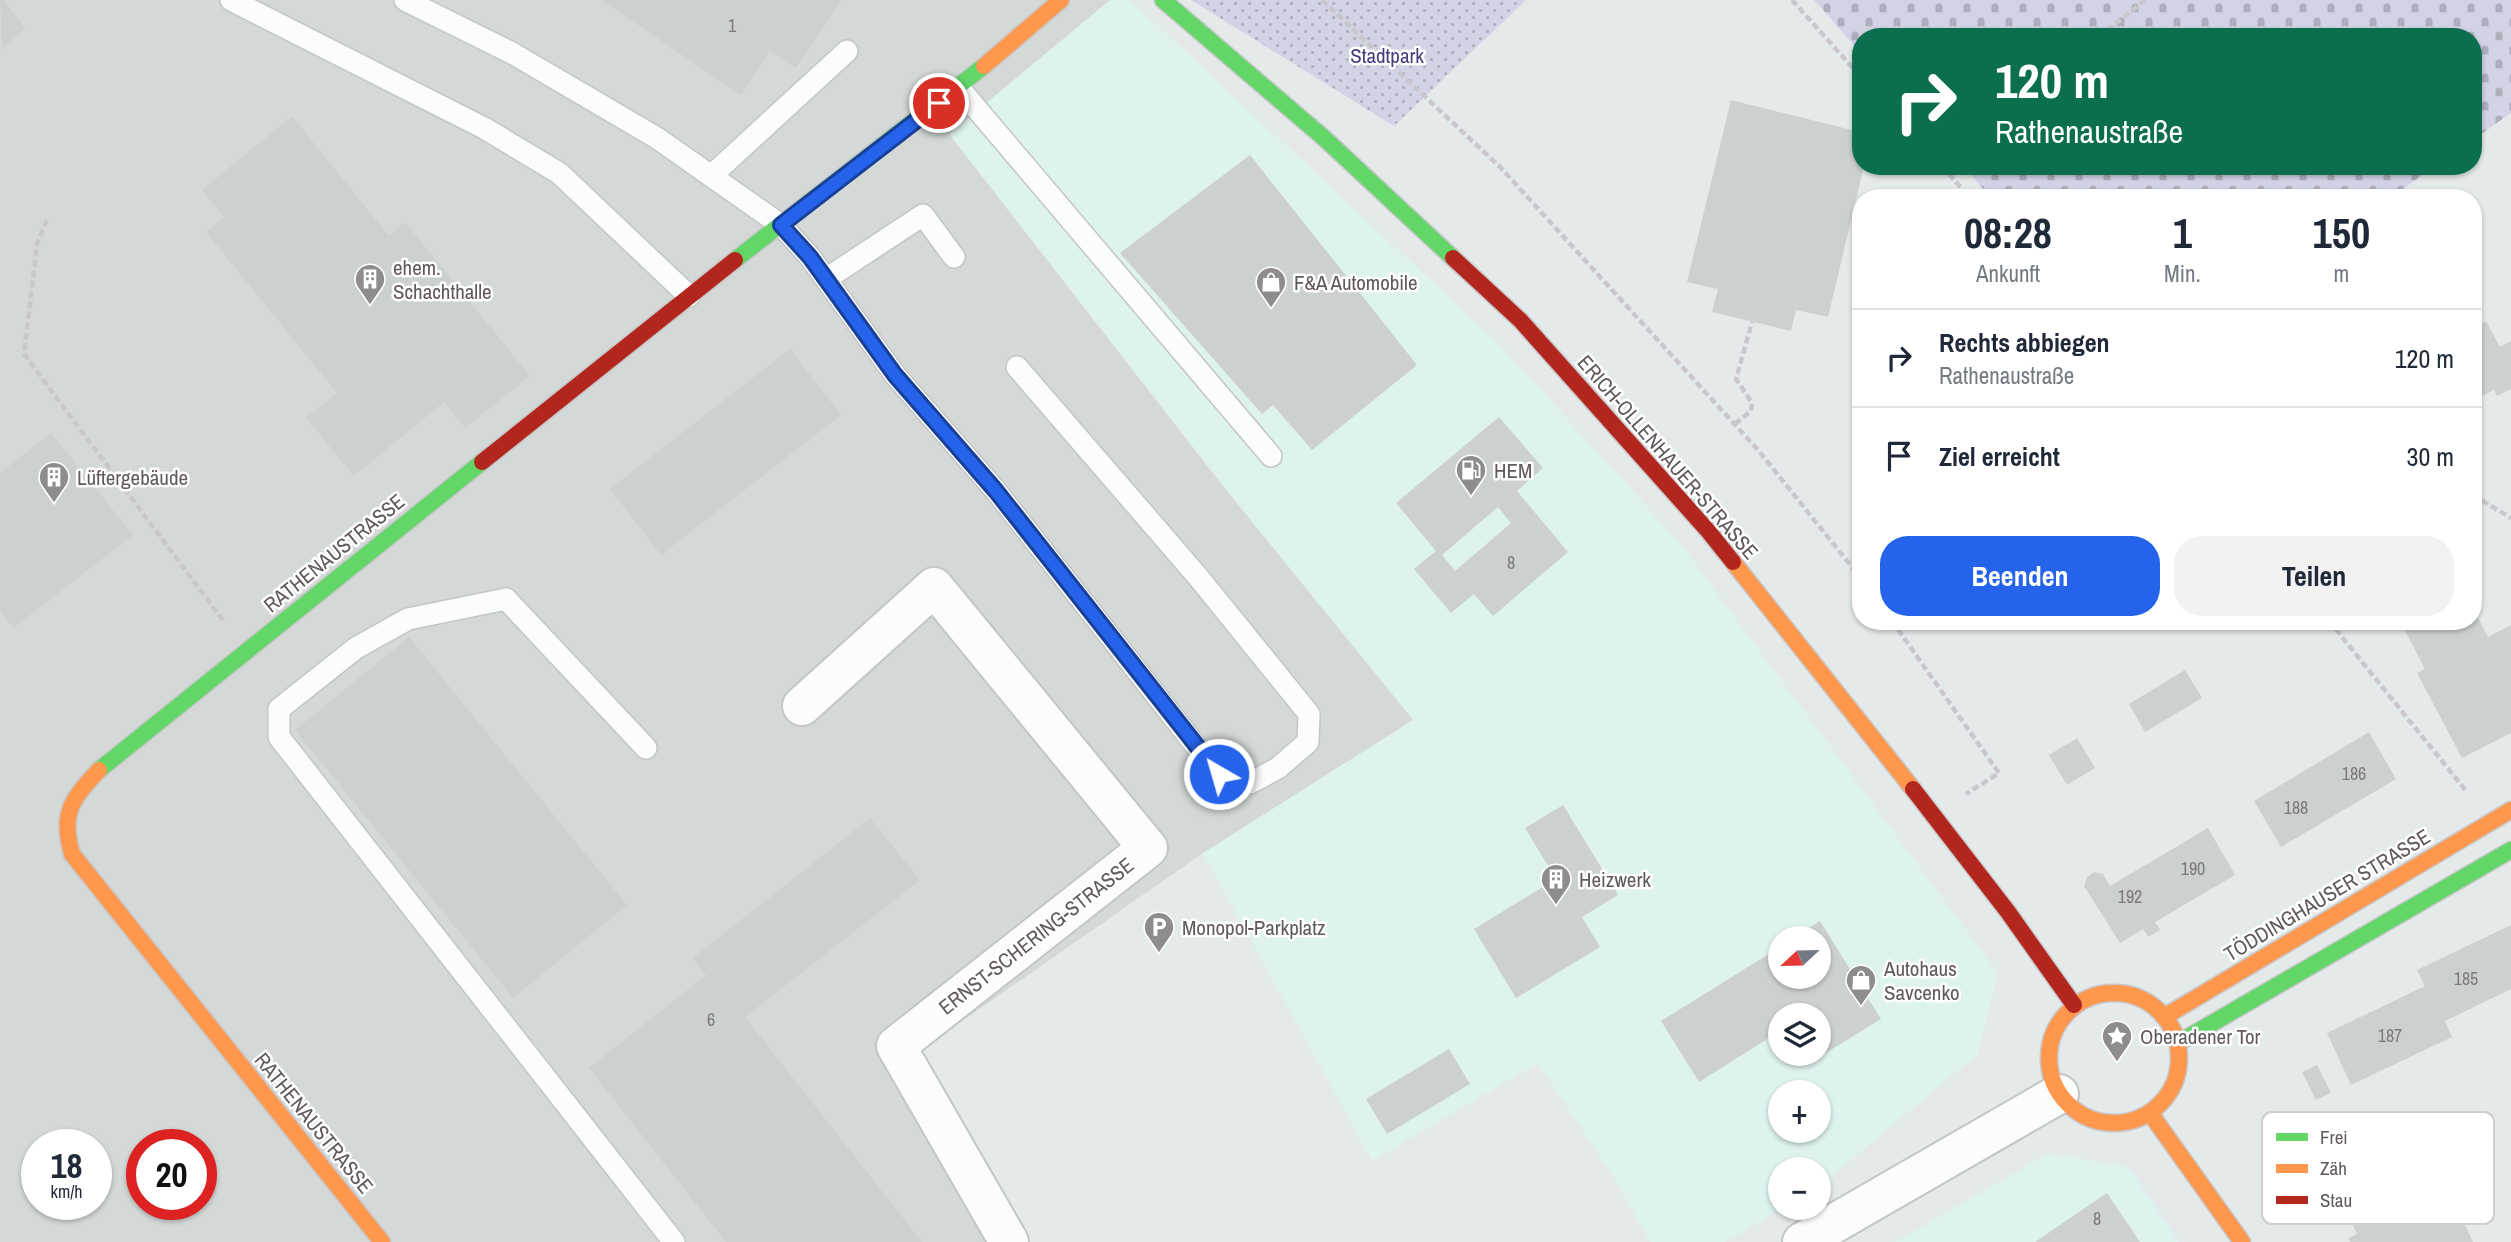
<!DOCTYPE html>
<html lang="de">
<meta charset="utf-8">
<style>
:root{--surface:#fff;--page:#f2f2f3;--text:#1f2937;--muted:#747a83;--line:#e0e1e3;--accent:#2563eb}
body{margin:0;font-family:"Archivo Narrow",sans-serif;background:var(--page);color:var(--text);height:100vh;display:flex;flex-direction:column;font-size:26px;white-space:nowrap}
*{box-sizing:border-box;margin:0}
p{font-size:23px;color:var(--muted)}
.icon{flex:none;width:38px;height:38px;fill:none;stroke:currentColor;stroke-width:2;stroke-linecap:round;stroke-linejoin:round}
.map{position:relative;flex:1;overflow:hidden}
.sheet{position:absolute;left:1852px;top:189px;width:630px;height:441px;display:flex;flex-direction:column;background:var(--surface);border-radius:28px;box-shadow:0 2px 5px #0004}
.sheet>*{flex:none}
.hud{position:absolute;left:1852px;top:28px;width:630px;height:147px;border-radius:28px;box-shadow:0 2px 5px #0004;background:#0b6e4f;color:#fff;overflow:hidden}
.needle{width:46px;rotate:248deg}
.controls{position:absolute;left:1768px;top:926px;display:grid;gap:14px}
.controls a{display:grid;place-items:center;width:63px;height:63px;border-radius:50%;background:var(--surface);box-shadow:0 2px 5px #0004;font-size:35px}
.speed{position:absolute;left:21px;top:1129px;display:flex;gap:14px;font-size:35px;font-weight:700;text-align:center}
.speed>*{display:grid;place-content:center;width:91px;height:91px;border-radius:50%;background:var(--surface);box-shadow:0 2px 5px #0004;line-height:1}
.speed small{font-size:18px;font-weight:400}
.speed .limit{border:10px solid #d22;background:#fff;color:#111}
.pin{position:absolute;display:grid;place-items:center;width:60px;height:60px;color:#fff;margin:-30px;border:4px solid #fff;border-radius:50%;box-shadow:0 2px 7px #0007}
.me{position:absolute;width:77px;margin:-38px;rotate:322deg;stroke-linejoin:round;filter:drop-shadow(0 0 5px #0008)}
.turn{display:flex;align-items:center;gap:24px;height:147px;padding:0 28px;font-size:32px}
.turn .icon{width:91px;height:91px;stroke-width:2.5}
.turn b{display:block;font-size:49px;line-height:60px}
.eta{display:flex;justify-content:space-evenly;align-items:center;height:119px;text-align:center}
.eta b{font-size:42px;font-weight:700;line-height:49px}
.cta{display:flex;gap:14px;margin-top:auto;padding:14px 28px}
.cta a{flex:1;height:80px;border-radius:28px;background:var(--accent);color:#fff;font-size:28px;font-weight:700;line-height:80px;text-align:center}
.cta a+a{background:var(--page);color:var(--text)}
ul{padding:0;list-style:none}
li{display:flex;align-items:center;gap:21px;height:98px;padding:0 28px;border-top:2px solid var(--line)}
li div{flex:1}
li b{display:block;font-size:26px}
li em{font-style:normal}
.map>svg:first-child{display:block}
.commercial{fill:#def2ee;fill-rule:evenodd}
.industrial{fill:#d4d9d8;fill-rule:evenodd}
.grass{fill:url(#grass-dots)}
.cemetery{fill:url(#cemetery-stones)}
.building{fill:#cdd0d0;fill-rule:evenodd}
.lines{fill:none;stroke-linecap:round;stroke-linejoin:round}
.lane-casing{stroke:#c5c5c5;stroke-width:24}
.street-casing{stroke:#c5c5c5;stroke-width:42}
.fast-casing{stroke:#c7c6c8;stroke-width:19}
.slow-casing{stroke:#c7c6c8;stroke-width:19}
.jam-casing{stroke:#c7c6c8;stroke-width:19}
.path{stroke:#cac7cc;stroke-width:4.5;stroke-dasharray:7 3.5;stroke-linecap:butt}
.lane{stroke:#fbfcfc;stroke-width:21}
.street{stroke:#fbfcfc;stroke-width:38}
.fast{stroke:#63d668;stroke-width:16}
.slow{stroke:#ff974d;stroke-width:16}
.jam{stroke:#b3261e;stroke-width:16}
.route-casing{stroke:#184099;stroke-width:18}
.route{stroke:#2563eb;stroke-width:12}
.labels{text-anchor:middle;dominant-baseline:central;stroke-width:5;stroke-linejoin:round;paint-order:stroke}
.number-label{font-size:18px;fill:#7d797b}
.park-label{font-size:21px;fill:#443d7d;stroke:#fff}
.poi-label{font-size:21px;fill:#615a5d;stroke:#fff;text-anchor:start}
.street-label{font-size:21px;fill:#615a5d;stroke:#fff}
.key{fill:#fff;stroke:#d0cece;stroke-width:2}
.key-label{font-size:19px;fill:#615a5d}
</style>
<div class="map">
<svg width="2511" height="1242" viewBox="0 0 2511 1242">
<defs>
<pattern id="grass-dots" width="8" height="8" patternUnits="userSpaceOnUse" patternTransform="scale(1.75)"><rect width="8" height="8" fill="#d2d3e4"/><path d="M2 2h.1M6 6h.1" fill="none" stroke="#aeaebc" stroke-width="1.8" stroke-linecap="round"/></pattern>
<pattern id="cemetery-stones" width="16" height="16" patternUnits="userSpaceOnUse" patternTransform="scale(1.75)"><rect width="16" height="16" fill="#d2d3e4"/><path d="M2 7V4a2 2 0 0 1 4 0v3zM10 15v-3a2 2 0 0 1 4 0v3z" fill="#aeaebc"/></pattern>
</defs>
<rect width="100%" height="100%" fill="#e4e9e9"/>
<g class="commercial">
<path d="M1110 0H1130L1498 343 1680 543 1998 973 1978 1054 1832 1176 1818 1185V1169H1780V1208H1782L1726 1242H1650L1615 1180 1538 1063 1372 1161 1203 853 1413 719 1270 545 949 134ZM1780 938H1818V976H1780ZM1780 1015H1818V1054H1780ZM1780 1092H1818V1130H1780Z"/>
<polygon points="2049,1153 2129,1167 2179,1242 1895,1242"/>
</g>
<path class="industrial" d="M0 0H1110L949 134 1218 480 1413 720 1203 853 915 1054 1026 1242H0ZM37 1144H96V1204H37ZM142 1144H201V1204H142Z"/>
<polygon class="grass" points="1191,0 1526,0 1394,126"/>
<g class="cemetery">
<polygon points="1814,0 2511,0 2511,113 2473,140 2473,37 1860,37 1860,52"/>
<polygon points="1963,166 2435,166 2390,198 1991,198"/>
</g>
<g class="building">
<polygon points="0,0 4,0 25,28 2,49"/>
<polygon points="601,0 842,0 796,68 770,51 741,95"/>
<polygon points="1731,100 1860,132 1860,166 1864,166 1828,317 1796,310 1791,331 1712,312 1718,289 1687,282"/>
<polygon points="292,116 389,236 405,222 530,376 465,428 444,402 354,476 306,418 337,393 206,232 224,217 202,190"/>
<polygon points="1250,155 1417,365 1312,450 1273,405 1262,414 1120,253"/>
<polygon points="2486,321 2500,347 2511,341 2511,389 2497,396 2494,390 2473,400 2473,328"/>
<polygon points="790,349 841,415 661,555 610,489"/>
<path d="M1499 417 1543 468 1517 491 1568 552 1493 616 1474 594 1451 613 1414 569 1436 551 1396 503ZM1498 507 1511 523 1455 571 1442 555Z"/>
<polygon points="51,433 133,535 13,628 0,610 0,473"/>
<polygon points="2473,608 2488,637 2511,625 2511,733 2462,758 2417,673 2425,669 2400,621 2473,621"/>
<polygon points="409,637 627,905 513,998 295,730"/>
<polygon points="2185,670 2202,698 2145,732 2129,704"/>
<polygon points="2369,732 2396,779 2281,847 2254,801"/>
<polygon points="2077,738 2095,768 2067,785 2049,755"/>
<polygon points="1563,805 1618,895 1582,917 1600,947 1516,998 1474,929 1556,879 1525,828"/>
<polygon points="870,818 920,880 745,1017 922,1242 726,1242 589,1068 706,975 693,958"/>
<polygon points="2208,828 2235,875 2155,922 2160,930 2148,937 2143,929 2120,943 2084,886 2087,877 2094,872 2103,874 2110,886"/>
<polygon points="1820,921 1881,1019 1808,1064 1802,1054 1818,1054 1818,1015 1780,1015 1780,1031 1699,1082 1661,1021 1780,947 1780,976 1818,976 1818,938 1794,938"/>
<polygon points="2511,925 2511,989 2445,1021 2452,1037 2351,1085 2327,1033 2425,986 2417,970"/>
<polygon points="1449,1049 1470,1084 1387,1134 1366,1099"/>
<polygon points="2317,1065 2331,1093 2316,1100 2302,1072"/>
<polygon points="2373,1155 2392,1198 2448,1172 2459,1196 2453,1199 2473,1242 2350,1242 2348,1238 2357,1234 2349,1218 2343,1221 2323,1178"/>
<polygon points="2107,1193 2140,1242 2035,1242"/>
</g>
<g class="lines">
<g class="lane-casing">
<g id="lane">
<polyline points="231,0 484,128 559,173 689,296"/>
<polyline points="405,0 512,53 657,138 781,225 810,257 895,375 996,491 1218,774 1250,783 1278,768 1308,742 1309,714 1199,578 1017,367"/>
<polyline points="959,88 1271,456"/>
<polyline points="711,176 847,51"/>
<polyline points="826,279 923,215 954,257"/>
<polyline points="646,748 506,599 408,619 356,648 279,709 279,737 674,1242"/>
</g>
</g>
<g class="street-casing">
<g id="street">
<polyline points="802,706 934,587 1148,848 896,1046 1009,1242"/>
<polyline points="1802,1242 2059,1094"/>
</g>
</g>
<g class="fast-casing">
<g id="fast">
<polyline points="1163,0 1324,138 1453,258"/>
<polyline points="735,260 984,66"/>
<polyline points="99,770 482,462"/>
<polyline points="2178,1043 2511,850"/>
</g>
</g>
<g class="slow-casing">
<g id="slow">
<polyline points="984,66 1061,0"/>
<polyline points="1733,562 1913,789"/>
<path d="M99 770C72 799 60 813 72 854L382 1242"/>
<circle cx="2114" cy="1058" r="65"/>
<polyline points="2164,1017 2511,810"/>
<polyline points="2150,1113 2242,1242"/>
</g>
</g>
<g class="jam-casing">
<g id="jam">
<polyline points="1453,258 1521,321 1709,532 1733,562"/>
<polyline points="482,462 735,260"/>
<polyline points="1913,789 2008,912 2074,1005"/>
</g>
</g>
<g class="path">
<polyline points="1322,0 1500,167 1758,450 1860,577"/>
<polyline points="1792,0 1860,76"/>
<polyline points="2099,37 2145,0"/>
<polyline points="1942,166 1970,198"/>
<polyline points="47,220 37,244 24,354 224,622"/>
<polyline points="1735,424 1751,411 1752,403 1736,379 1752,322"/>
<polyline points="2473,495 2511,518"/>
<polyline points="1892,621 1999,773 1966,794"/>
<polyline points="2329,621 2467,792"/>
</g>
<use href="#lane" class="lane"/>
<use href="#street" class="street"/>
<use href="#fast" class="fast"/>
<use href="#slow" class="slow"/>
<use href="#jam" class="jam"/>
</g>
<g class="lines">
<g class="route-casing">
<polyline id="route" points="939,103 781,225 810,257 895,375 996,491 1219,774"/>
</g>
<use href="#route" class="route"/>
</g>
<defs>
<g id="building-pin" transform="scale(1.575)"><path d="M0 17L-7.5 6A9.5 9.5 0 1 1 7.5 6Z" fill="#8f8c8e" stroke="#fff"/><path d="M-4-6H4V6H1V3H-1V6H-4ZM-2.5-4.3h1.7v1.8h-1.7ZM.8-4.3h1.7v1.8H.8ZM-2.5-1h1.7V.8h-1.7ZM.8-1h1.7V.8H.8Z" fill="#fff"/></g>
<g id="shop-pin" transform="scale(1.575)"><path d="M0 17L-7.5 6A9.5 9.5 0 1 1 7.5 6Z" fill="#8f8c8e" stroke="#fff"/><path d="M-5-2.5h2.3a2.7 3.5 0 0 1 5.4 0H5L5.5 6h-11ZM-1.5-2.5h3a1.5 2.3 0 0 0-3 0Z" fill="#fff"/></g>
<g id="fuel-pin" transform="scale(1.575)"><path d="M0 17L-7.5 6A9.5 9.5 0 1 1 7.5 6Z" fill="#8f8c8e" stroke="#fff"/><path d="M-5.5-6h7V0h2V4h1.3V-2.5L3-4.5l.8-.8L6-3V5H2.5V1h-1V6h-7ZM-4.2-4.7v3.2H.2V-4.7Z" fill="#fff"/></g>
<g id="parking-pin" transform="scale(1.575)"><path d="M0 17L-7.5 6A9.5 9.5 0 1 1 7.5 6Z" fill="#8f8c8e" stroke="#fff"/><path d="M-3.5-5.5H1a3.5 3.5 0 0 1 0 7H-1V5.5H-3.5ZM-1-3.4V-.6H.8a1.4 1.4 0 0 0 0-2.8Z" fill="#fff"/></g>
<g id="sight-pin" transform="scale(1.575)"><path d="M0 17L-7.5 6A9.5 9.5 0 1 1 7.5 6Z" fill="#8f8c8e" stroke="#fff"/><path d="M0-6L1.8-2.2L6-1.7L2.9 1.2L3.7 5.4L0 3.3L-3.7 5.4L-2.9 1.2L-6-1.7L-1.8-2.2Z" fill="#fff"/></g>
</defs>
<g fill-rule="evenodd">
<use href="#building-pin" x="370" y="279"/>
<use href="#shop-pin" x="1271" y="282"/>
<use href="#fuel-pin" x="1471" y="470"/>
<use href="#building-pin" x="54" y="477"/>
<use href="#building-pin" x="1556" y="879"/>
<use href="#parking-pin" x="1159" y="927"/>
<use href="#shop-pin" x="1861" y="980"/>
<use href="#sight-pin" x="2117" y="1036"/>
</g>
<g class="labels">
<g class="number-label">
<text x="732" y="25">1</text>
<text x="1511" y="562">8</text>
<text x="2354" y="773">186</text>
<text x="2296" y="807">188</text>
<text x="2193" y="868">190</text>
<text x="2130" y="896">192</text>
<text x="2466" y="978">185</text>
<text x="711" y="1019">6</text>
<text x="2390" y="1035">187</text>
<text x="2097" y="1218">8</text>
</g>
<g class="park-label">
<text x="1387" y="55">Stadtpark</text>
</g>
<g class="poi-label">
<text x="393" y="267">ehem.<tspan x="393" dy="24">Schachthalle</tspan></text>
<text x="1294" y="282">F&amp;A Automobile</text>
<text x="1494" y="470">HEM</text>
<text x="77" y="477">Lüftergebäude</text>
<text x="1579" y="879">Heizwerk</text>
<text x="1182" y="927">Monopol-Parkplatz</text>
<text x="1884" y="968">Autohaus<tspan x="1884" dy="24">Savcenko</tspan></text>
<text x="2140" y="1036">Oberadener Tor</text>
</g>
<g class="street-label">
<text transform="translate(1668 457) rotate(49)">ERICH-OLLENHAUER-STRASSE</text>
<text transform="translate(334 553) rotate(-39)">RATHENAUSTRASSE</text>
<text transform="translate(2327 895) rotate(-31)">TÖDDINGHAUSER STRASSE</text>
<text transform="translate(1036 936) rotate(-38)">ERNST-SCHERING-STRASSE</text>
<text transform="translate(314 1123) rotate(51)">RATHENAUSTRASSE</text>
</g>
</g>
<rect x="2262" y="1112" width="232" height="112" rx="10" class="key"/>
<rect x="2276" y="1133" width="32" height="8" fill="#63d668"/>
<rect x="2276" y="1164" width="32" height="9" fill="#ff974d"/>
<rect x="2276" y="1196" width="32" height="8" fill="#b3261e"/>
<g class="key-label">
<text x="2320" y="1144">Frei</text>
<text x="2320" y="1175">Zäh</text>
<text x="2320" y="1207">Stau</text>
</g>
</svg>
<div class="controls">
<a><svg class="needle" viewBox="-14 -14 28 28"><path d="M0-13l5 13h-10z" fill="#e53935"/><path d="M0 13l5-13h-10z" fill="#747a83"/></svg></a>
<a><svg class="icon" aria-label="layers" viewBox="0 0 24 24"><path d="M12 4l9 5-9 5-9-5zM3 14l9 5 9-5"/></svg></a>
<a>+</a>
<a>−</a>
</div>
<div class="speed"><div>18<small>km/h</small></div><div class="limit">20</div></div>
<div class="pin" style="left:939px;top:103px;background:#d93025"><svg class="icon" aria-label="arrive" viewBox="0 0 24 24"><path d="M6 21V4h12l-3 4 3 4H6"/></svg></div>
<svg class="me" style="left:1219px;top:774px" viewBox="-20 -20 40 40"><circle r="17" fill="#2563eb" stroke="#fff" stroke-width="3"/><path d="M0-11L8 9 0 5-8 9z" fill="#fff"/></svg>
<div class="hud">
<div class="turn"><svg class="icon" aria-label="right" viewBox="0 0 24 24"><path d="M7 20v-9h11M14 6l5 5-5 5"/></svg><div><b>120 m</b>Rathenaustraße</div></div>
</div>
<section class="sheet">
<div class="eta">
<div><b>08:28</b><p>Ankunft</p></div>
<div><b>1</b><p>Min.</p></div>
<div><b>150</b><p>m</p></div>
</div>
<ul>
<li><svg class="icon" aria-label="right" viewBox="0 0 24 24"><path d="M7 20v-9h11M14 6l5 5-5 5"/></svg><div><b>Rechts abbiegen</b><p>Rathenaustraße</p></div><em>120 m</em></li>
<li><svg class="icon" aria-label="arrive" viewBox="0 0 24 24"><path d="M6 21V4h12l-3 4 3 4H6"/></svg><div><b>Ziel erreicht</b></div><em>30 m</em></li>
</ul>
<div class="cta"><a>Beenden</a><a>Teilen</a></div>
</section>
</div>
